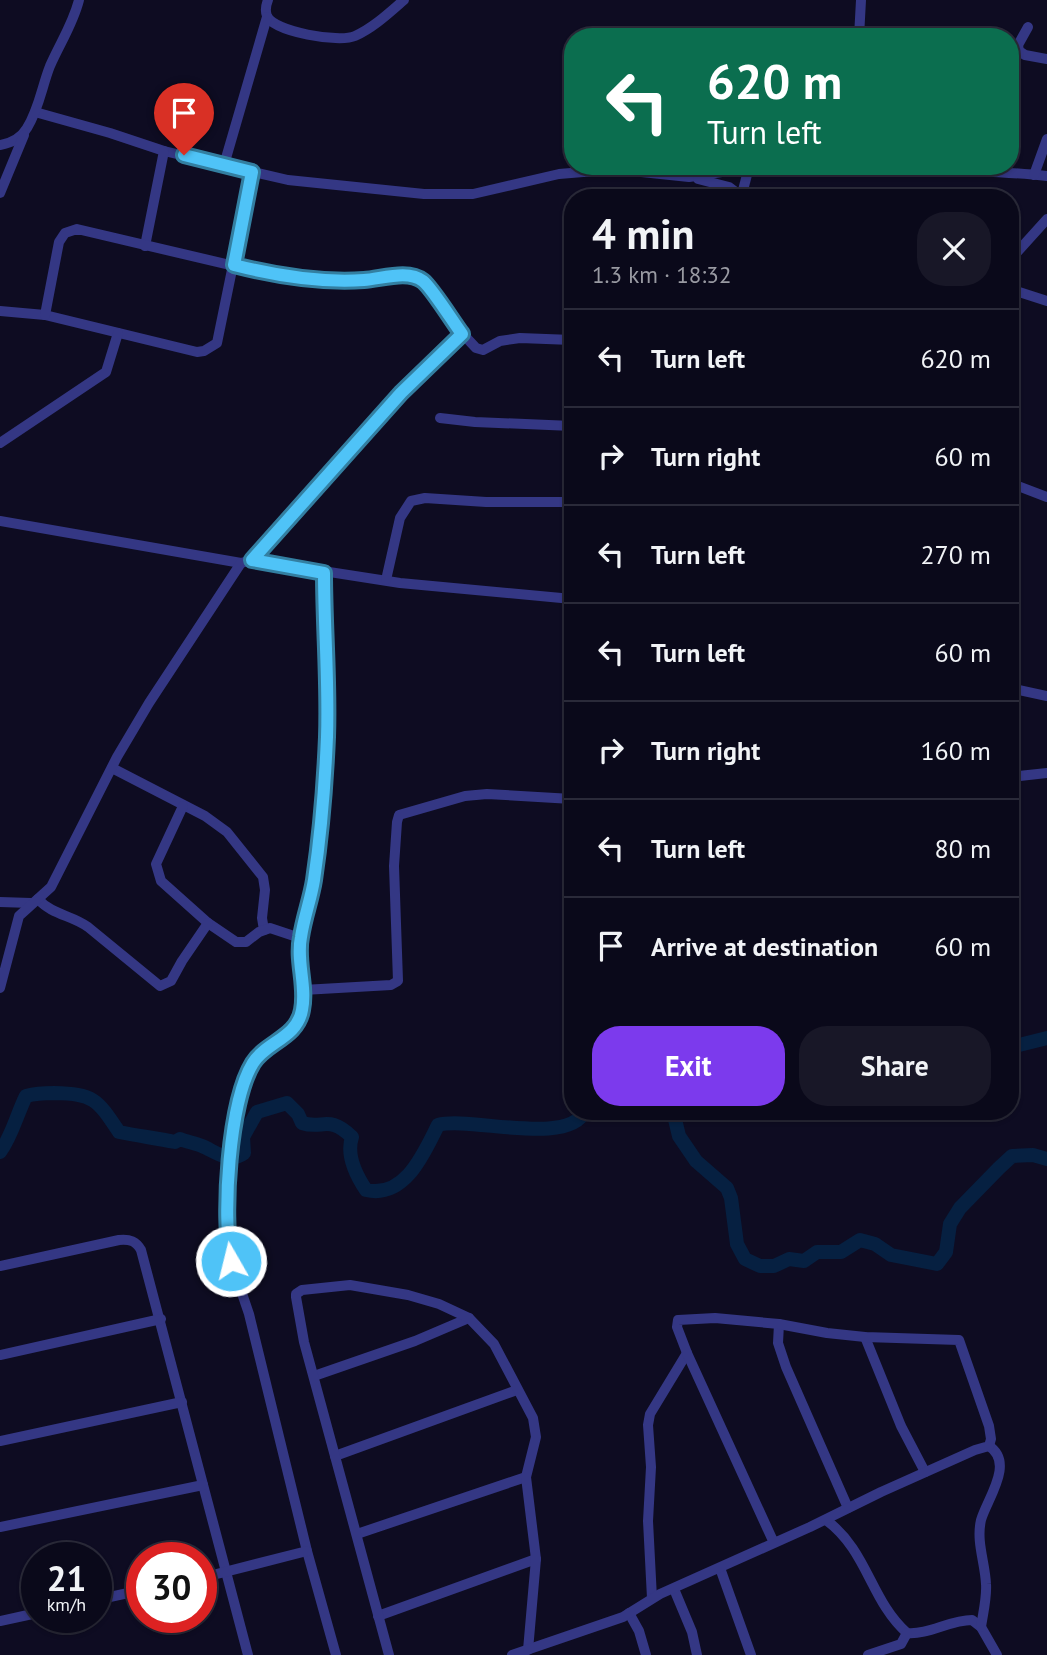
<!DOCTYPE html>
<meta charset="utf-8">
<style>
:root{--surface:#0a091a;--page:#181727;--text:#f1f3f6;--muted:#999aa2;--line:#2a2a39;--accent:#7c3aed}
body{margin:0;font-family:"PT Sans",sans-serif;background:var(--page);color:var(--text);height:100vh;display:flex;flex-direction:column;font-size:26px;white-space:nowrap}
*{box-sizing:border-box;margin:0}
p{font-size:23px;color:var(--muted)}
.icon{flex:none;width:38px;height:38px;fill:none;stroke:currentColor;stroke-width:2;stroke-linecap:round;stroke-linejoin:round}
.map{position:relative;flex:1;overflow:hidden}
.drawer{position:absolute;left:564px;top:189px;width:455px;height:931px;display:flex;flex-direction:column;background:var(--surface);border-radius:28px;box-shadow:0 2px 5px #0004,0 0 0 2px var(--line)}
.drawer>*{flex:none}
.hud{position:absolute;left:564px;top:28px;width:455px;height:147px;border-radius:28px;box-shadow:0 2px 5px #0004,0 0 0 2px var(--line);background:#0b6e4f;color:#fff;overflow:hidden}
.speed{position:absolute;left:21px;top:1542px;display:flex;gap:14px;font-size:35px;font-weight:700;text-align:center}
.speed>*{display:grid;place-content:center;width:91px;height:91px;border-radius:50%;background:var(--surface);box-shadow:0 2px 5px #0004,0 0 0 2px var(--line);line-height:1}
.speed small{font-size:18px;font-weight:400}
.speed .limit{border:10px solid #d22;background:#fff;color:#111}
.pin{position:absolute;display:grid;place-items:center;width:60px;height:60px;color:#fff;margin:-72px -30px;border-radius:50% 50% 50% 0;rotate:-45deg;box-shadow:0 0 7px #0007}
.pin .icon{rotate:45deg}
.me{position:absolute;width:77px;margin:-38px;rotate:352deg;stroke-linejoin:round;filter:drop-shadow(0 0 5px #0008)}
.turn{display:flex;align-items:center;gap:24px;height:147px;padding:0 28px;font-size:32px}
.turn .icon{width:91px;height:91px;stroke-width:2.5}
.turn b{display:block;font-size:49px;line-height:60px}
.round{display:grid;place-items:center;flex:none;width:74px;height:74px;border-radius:28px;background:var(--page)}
.summary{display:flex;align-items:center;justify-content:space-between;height:119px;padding:0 28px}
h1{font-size:42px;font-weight:700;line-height:52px}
.button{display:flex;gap:14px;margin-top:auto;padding:14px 28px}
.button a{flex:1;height:80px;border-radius:28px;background:var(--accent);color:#fff;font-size:28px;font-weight:700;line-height:80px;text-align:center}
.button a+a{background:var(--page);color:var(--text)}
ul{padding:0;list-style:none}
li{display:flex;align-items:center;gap:21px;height:98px;padding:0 28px;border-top:2px solid var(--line)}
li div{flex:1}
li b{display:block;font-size:26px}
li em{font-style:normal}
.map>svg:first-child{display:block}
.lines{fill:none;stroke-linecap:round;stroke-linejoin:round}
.river{stroke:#062041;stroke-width:14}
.minor{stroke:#343784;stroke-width:10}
.route-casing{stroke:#337fa1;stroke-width:18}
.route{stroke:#4fc3f7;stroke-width:12}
</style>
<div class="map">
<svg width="1047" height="1655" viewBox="0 0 1047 1655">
<rect width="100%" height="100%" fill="#0e0c22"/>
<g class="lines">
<g class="river">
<polyline points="1010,1032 1012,1044 1019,1045 1047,1038"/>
<polyline points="673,1111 679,1136 696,1161 727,1188 731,1198 737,1244 745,1259 760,1266 774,1266 789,1259 804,1261 817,1252 841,1252 860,1240 875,1244 891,1255 937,1264 946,1252 950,1224 960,1208 999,1168 1012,1156 1033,1155 1047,1159"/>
<path d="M0 1152C12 1136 17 1114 26 1096 37 1093 44 1093 54 1093 94 1094 97 1099 119 1132 138 1136 156 1138 175 1142L180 1139C187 1142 195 1143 202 1146 216 1152 229 1164 244 1153L243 1137 257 1112 287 1103 298 1114 302 1123C323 1130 328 1114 352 1137 346 1155 356 1175 366 1190 405 1199 424 1153 438 1125 469 1116 568 1147 585 1111"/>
</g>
<g class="minor">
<path d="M268 0C266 5 265 11 267 16 274 32 339 43 355 36 373 28 389 13 404 0"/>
<polyline points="1028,27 1018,45 1019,51 1025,55 1047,59"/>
<polyline points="859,37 861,0"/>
<polyline points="35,112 110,133 164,151 288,180 424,194 473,194 559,174 583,172 632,171 689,177 761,166"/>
<path d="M0 145C12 143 21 138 27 128 39 109 42 86 50 66 60 43 73 24 79 0"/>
<polyline points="224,165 267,17"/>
<path d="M851 166C916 170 982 169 1047 176"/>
<polyline points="1034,175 1047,139"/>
<polyline points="698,179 729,187 741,196"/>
<polyline points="0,193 24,135"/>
<polyline points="741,198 749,167"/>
<polyline points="145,246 164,151"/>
<polyline points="1010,260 1047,219"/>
<polyline points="1010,289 1047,301"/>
<polyline points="0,311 45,315 197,352 204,351 217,343 252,172"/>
<polyline points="45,315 59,242 65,233 77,229 281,277 341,280 400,276 416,277 429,287 462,333 476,348 483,350 500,341 520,338 572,340"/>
<polyline points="440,418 475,422 572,426"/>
<polyline points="0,443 106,372 118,333"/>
<polyline points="1010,483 1047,497"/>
<polyline points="0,521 241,563 252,560 400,583 572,599"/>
<polyline points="252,560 401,393 462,333"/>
<polyline points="324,573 327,738 314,880 300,938 303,1003 298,1024 259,1055 247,1074 238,1105 230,1157 227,1234 231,1261 249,1314 307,1551 336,1655"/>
<polyline points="386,580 400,518 411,501 425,498 486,502 572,502"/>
<polyline points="1010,688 1047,696"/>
<polyline points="112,768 205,816 227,832 263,877 265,890 262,918 264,930"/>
<polyline points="1010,777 1047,773"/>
<polyline points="183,806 156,864 161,881 208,923 236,942 246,942 259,932 270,928 300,938"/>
<path d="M38 899C52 915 72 915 88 927L160 986 171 981 182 961 208 923"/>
<polyline points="0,902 31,903"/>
<polyline points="0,988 19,916 51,887 117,757 149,703 241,563"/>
<polyline points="303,990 391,985 398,981 394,866 397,822 399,815 465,796 487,794 572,799"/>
<path d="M0 1266 119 1240C130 1239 136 1241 141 1250L248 1655"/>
<polyline points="779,1324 778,1343 786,1367 848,1508"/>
<polyline points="865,1337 901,1426 925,1472"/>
<polyline points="0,1355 161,1319"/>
<polyline points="314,1376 415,1341 469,1318"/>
<polyline points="0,1441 182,1402"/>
<polyline points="335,1456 517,1390"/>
<path d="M826 1520C868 1551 870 1600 907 1633 928 1635 950 1620 972 1620L981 1627 997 1655"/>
<polyline points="0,1527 203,1485"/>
<polyline points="357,1534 526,1477"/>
<polyline points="720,1568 751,1655"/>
<polyline points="201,1578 307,1551"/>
<polyline points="674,1589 692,1632 697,1655"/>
<polyline points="652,1598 648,1521 651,1467 648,1425 650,1414 687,1353"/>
<polyline points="96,1600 142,1590"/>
<polyline points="629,1613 639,1631 646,1655"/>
<polyline points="378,1616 536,1559"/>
<polyline points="0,1621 37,1613"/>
<path d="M981 1627C983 1613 987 1598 986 1584 985 1562 976 1542 981 1520 987 1499 1015 1463 989 1446"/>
<polyline points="389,1655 304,1342 296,1297 296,1294 302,1290 350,1285 408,1295 439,1304 469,1318 494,1344 533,1418 536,1437 526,1477 536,1559 528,1650"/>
<polyline points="512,1655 623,1617 660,1594 810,1527 881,1492 975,1450 989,1446 991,1439 989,1426 959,1340 865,1337 827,1333 779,1324 715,1318 678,1320 677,1327 687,1353 774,1543"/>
<polyline points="868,1655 901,1644 907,1633"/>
</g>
</g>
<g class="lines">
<g class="route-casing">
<path id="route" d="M184 155 252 172 234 265C277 276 320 283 364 280 381 279 408 269 423 281 432 288 453 322 462 334L401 393 252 560 324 573C324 627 329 683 327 737 325 784 321 833 314 880 311 899 304 917 301 937 296 961 307 986 302 1010 297 1038 266 1042 253 1063 229 1102 222 1216 231 1261"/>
</g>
<use href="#route" class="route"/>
</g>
</svg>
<div class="speed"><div>21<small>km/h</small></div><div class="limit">30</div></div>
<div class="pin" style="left:184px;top:155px;background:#d93025"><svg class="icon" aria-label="arrive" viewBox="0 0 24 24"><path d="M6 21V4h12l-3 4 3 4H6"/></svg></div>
<svg class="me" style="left:231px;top:1261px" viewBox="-20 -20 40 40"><circle r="17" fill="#4fc3f7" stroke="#fff" stroke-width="3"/><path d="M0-11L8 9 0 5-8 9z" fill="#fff"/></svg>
<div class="hud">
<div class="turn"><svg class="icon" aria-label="left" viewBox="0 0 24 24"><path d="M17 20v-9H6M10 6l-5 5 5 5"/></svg><div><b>620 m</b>Turn left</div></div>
</div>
<section class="drawer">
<div class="summary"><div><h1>4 min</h1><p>1.3 km · 18:32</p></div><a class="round"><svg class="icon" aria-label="close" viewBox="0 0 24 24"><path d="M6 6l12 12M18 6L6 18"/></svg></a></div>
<ul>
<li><svg class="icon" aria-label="left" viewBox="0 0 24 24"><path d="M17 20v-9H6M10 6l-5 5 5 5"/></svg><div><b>Turn left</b></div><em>620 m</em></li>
<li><svg class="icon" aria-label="right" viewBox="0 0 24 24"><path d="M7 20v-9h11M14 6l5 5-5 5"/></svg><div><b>Turn right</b></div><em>60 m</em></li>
<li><svg class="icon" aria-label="left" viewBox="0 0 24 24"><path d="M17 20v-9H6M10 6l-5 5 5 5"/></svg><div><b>Turn left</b></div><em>270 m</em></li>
<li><svg class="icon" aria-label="left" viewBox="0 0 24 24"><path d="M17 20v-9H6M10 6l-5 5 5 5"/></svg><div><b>Turn left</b></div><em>60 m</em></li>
<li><svg class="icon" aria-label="right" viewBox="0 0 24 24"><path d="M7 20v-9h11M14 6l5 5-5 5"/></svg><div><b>Turn right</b></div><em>160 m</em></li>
<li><svg class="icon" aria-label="left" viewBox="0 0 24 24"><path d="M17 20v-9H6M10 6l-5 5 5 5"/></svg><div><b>Turn left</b></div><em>80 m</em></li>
<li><svg class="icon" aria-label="arrive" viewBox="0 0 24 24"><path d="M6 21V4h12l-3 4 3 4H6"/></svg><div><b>Arrive at destination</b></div><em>60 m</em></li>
</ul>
<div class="button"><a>Exit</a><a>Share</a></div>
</section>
</div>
